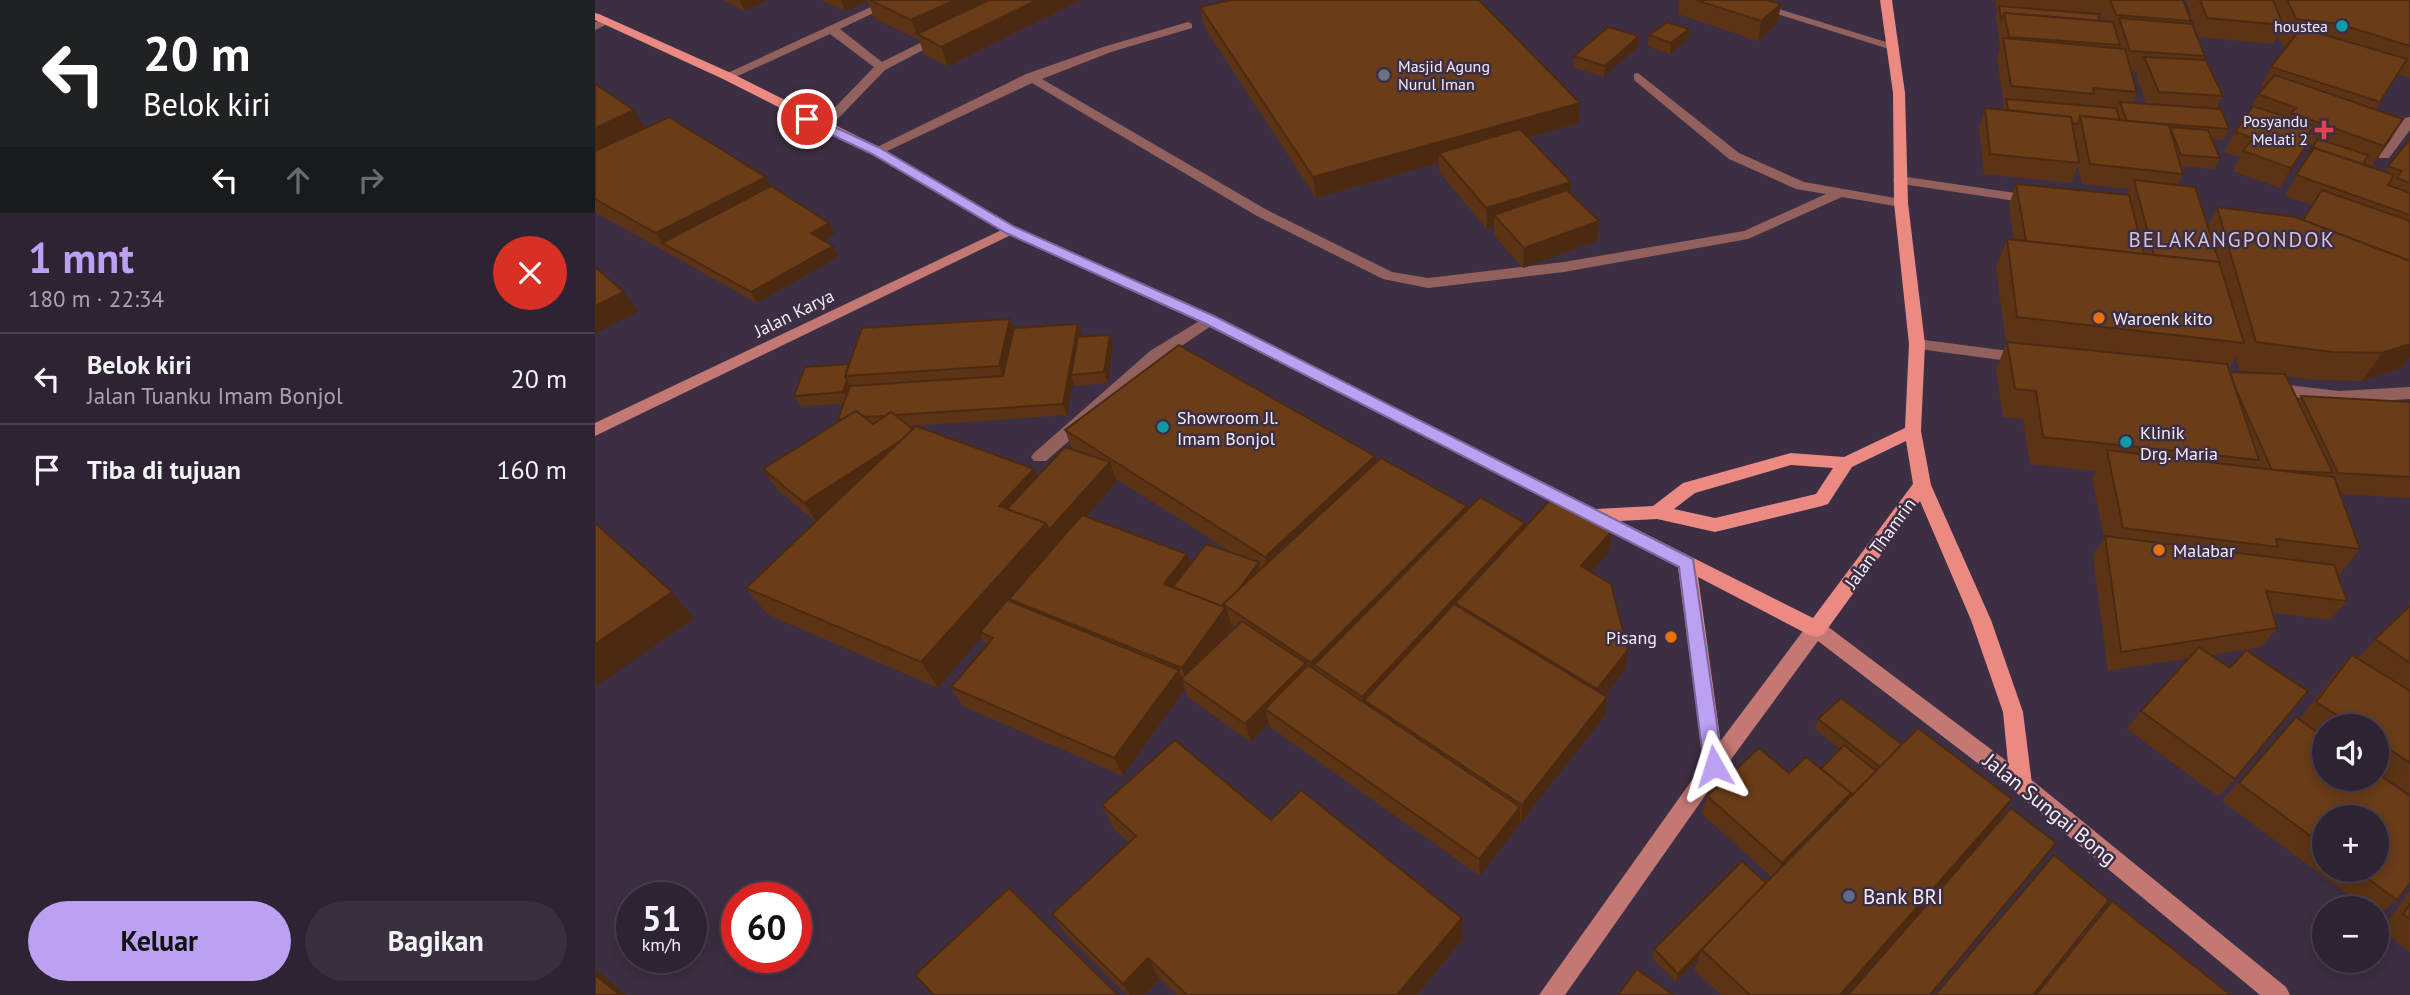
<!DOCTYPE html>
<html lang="id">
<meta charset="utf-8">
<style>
:root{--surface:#2e2332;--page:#3a2f3e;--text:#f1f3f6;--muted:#a7a4ac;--line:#49404d;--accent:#bca0f2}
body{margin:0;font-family:"PT Sans",sans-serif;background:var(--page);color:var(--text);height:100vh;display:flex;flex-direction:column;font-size:26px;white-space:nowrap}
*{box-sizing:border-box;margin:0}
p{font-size:23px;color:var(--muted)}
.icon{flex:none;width:38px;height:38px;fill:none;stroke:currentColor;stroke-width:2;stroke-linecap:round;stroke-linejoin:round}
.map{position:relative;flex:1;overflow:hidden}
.drawer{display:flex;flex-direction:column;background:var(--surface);width:595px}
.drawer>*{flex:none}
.banner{background:#202124;color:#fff;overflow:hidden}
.controls{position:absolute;left:1717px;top:714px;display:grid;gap:14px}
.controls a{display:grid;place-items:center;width:77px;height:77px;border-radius:50%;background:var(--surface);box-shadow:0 4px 18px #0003,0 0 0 2px var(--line);font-size:35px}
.speed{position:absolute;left:21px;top:882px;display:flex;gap:14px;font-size:35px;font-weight:700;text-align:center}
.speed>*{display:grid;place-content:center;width:91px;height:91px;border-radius:50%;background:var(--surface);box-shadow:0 4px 18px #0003,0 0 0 2px var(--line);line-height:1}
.speed small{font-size:18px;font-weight:400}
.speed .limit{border:10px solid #d22;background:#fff;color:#111}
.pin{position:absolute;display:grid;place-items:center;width:60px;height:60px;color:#fff;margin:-30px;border:4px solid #fff;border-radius:50%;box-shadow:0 2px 7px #0007}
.me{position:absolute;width:77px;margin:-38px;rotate:354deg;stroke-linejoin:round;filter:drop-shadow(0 0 5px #0008)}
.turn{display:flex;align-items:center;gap:24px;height:147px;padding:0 28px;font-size:32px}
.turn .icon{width:91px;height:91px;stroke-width:2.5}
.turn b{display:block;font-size:49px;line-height:60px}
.lanes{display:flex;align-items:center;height:66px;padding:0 28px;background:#0003;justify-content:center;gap:35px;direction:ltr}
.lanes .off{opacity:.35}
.round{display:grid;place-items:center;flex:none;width:74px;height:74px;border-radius:37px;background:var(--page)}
.headline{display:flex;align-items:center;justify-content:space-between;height:119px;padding:0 28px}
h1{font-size:42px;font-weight:800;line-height:52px;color:var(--accent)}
.cta{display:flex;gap:14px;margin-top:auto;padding:14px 28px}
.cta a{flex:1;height:80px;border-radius:42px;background:var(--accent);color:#111;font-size:28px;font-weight:800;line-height:80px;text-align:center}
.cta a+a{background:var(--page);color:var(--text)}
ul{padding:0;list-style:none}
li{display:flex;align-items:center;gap:21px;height:91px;padding:0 28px;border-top:2px solid var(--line)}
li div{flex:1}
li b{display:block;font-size:26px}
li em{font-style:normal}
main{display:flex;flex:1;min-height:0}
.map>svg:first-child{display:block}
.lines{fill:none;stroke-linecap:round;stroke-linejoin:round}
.lane{fill:#92615d;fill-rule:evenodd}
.street{fill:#92615d;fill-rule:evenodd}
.secondary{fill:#c47873;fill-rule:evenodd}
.primary{fill:#eb8983;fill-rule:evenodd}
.wall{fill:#5c3415;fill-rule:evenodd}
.shaded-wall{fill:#4b2a11}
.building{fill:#6b3c18;stroke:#4b2a11;stroke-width:2}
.route{fill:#bca0f2;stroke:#7a689d;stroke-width:2}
.culture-dot{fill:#0f9aa8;stroke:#3d2f43;stroke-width:2.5}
.worship-dot{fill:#6b7280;stroke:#3d2f43;stroke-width:2.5}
.health-dot{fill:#e0444e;stroke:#3d2f43;stroke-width:2.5}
.food-dot{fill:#e8710a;stroke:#3d2f43;stroke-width:2.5}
.service-dot{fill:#5c6f8a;stroke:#3d2f43;stroke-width:2.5}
.labels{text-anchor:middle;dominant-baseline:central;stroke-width:5;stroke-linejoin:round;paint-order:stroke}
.far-poi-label{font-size:16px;fill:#f4ecf9;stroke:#3d2f43;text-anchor:end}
.street-label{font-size:18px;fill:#f4ecf9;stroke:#3d2f43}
.poi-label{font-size:18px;fill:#f4ecf9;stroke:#3d2f43;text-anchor:start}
.quarter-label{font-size:21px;letter-spacing:2px;fill:#d3c3dc;stroke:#3d2f43}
.near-street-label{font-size:21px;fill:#f4ecf9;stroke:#3d2f43}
.near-poi-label{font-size:21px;fill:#f4ecf9;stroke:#3d2f43;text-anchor:start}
</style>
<main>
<section class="drawer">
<div class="banner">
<div class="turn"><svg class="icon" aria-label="left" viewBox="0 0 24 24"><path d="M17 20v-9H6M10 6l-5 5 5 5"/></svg><div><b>20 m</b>Belok kiri</div></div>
<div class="lanes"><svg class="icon" aria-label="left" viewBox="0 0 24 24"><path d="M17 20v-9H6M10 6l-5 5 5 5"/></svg><svg class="icon off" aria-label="ahead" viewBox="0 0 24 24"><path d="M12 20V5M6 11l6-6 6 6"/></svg><svg class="icon off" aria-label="right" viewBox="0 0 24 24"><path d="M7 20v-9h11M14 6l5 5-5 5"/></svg></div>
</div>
<div class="headline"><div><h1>1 mnt</h1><p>180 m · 22:34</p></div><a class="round" style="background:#d93025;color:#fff"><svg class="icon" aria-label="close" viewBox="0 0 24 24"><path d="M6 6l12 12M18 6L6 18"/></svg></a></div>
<ul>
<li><svg class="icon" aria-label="left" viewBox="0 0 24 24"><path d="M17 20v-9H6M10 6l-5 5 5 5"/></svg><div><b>Belok kiri</b><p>Jalan Tuanku Imam Bonjol</p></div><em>20 m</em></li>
<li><svg class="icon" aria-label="arrive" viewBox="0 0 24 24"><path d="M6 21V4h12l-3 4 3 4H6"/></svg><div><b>Tiba di tujuan</b></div><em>160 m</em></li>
</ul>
<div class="cta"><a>Keluar</a><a>Bagikan</a></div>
</section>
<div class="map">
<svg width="1815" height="995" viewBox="0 0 1815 995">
<rect width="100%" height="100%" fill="#3d2f43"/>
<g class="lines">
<g class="lane">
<polygon points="291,0 306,0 245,29 287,62 343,34 353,37 290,70 233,129 228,130 222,126 279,67 235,34 136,79 132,80 126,76"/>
<polygon points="1137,0 1155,0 1304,46 1294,49"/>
<polygon points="593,22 597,24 597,28 516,52 447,79 672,210 797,272 833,278 969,262 1149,231 1231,194 1201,189 1134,159 1039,80 1039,74 1043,73 1144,153 1209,182 1306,199 1313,203 1306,207 1247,197 1153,239 969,272 833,288 788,279 662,216 437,83 286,154 276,154 274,151 431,74 508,47"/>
<polygon points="1305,176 1440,196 1447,200 1440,204 1300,183 1298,180"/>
</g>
<g class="street">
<polygon points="11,19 17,22 0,30 0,22"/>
<polygon points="1815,117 1815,130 1794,158 1784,158 1784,152 1810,118"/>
<polygon points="614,315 622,320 619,324 567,359 451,461 439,461 436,457 439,453 555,351"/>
<polygon points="1322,339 1429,353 1437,358 1429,363 1316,348 1314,344 1316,340"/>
<polygon points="1676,383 1744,391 1815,387 1815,399 1744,403 1670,393 1668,389 1670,385"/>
</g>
<g class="secondary">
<polygon points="415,226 422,230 420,233 0,436 0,423"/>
<polygon points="1221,621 1228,623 1433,777 1691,987 1695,995 1665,995 1419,791 1223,641 1126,773 970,995 944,995 1112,759 1214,623"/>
</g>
<path class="primary" d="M1285 0H1297L1310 93 1313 203 1330 344 1326 431 1336 485 1396 620 1428 712 1437 784 1433 791 1426 794 1419 791 1415 784 1408 712 1376 620 1325 501 1228 635 1221 637 1214 635 1103 577 1129 766 1126 773 1119 775 1112 773 1109 766 1083 567 609 324 410 233 276 154 128 79 0 20V13L4 14 136 73 286 148 420 227 619 316 1001 509 1058 506 1088 483 1196 453 1249 457 1310 428 1314 344 1299 203 1298 93ZM1311 441 1318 484 1218 618 1025 521 1062 519 1120 532 1227 506 1233 504 1257 467ZM1196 465 1238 468 1221 494 1120 518 1079 509 1100 493Z"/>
</g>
<g class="wall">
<polygon points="127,0 173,0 150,11"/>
<polygon points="226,0 486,0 353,66 329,54 324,40 279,18 273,1 250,11"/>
<polygon points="1084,0 1172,0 1186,4 1182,24 1163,41 1083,14"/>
<path d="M1400 0H1588L1596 21 1595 23 1610 56 1608 60 1628 96 1621 109 1634 129 1629 140 1617 139 1625 158 1619 169 1586 166 1588 174 1583 185 1613 226 1622 207 1708 220 1717 205 1690 196 1718 145 1710 142 1709 144 1712 145 1700 165 1685 188 1638 171 1645 157 1629 152 1640 132 1655 111 1663 94 1669 88 1666 87 1676 67 1693 46 1687 45 1683 35 1678 44 1603 37 1591 0H1815V78L1803 74 1781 110 1796 139 1777 166 1769 163 1768 164 1790 172 1815 137V344L1807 368 1767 381 1718 380 1691 376 1703 401 1706 396 1815 402V498L1746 494 1765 549 1743 576 1752 601 1735 620 1678 613 1682 628 1666 647 1616 655 1640 779 1623 796 1532 729 1546 711 1594 658 1513 671 1498 556 1509 538 1497 478 1501 471 1435 464 1428 419 1408 417 1401 370 1411 344 1401 267 1412 239 1419 240 1414 205 1421 184 1532 195 1535 189 1487 184 1483 166 1476 183 1389 174 1384 128 1390 108 1408 110 1409 106 1402 58 1405 47 1401 16 1402 12ZM1505 11 1508 21H1505L1503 16ZM1536 71H1543L1541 76 1552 104 1538 103 1542 92ZM1641 357 1644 370 1672 373 1635 372 1634 368Z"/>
<polygon points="605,7 985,103 984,123 933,138 975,192 1004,221 1002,241 928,268 899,235 899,226 892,229 845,173 844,163 721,198 609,26"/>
<polygon points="1094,29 1093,40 1075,54 1053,46 1054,35"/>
<polygon points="1044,36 1043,47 1009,77 978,67 979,56"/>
<polygon points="0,84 49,128 176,186 240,234 228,240 243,257 162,303 0,212"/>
<path d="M419 328 487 335V337L515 335 518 346 513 383 480 386 478 382 472 415 313 426 318 429 443 476 477 449 470 430 780 456 781 463 872 506V511L930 523V528L1015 551 996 572 1031 669 1009 696 1012 697 1010 716 926 822 925 821V824L885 876 675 727 674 724 656 742 593 697 590 689 528 776 368 706 356 687 392 646 387 637 343 688 172 614 151 588 221 522 182 489 168 469 244 421 243 419 249 404 206 406 199 396 254 364ZM520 478 638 553 596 564 592 554 491 517 522 482ZM636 625 640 628 627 640 637 627Z"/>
<path d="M1815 606V794L1782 772V726H1729V779L1802 900 1782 916V908H1771L1627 801 1701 717 1704 720 1740 674 1757 655 1762 659ZM1729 817 1782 870H1729Z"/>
<polygon points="1223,719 1402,823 1251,995 1126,995 1099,970 1103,959 1081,982 1057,958 1059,949 1171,883 1177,877 1107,814 1112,796 1194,773 1226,769 1245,749 1220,729"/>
<polygon points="507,805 676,820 868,939 822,995 582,995 565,979 549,995 532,995 471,935 457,914 534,842 519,829"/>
<polygon points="1815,891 1815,952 1786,930"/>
<polygon points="1517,901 1636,995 1440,995 1502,917"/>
</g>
<g class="shaded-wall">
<polygon points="147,0 173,0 150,11 145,1"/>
<polygon points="246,0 272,0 273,1 250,11"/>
<polygon points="360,0 407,0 322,34 324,40 316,20"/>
<polygon points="442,0 486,0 353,66 346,47"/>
<polygon points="1186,4 1182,24 1163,41 1166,21"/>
<polygon points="1094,29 1093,40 1075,54 1076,43"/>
<polygon points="1044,36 1043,47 1009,77 1010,66"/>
<polygon points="985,103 984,123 851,161 844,153 844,163 721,198 718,177"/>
<polygon points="39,110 55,137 0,163 0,128"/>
<polygon points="1808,119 1796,139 1777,166 1789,146"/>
<polygon points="1712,145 1700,165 1685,188 1696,168"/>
<polygon points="171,177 182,197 67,243 61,233"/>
<polygon points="976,182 975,202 899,215 899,226 892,229 891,208"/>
<polygon points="1004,221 1002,241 928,268 929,248"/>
<polygon points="234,223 240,234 222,244 216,233"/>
<polygon points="238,246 243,257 162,303 156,292"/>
<polygon points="29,292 43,312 0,334 0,306"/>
<polygon points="415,319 423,339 412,386 404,366"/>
<polygon points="483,324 487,335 480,375 476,375 478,382 472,415 468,404"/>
<polygon points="515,335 518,346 513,383 509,372"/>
<polygon points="1815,344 1815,357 1807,368 1767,381 1787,353"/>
<polygon points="252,380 258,391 254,403 248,392"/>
<polygon points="320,431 222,523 209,503"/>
<polygon points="780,456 783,476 675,577 670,557"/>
<polygon points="515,462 522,482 463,549 414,599 416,604 385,632 387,637 343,688 326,662 451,523"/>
<polygon points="439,469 451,496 429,520 404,506"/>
<polygon points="872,506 872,526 719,665 722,680 720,682 716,663"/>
<polygon points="930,523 930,543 860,603 861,618 769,700 771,714 770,716 767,697"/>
<polygon points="1017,531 1015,551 985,586 986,566"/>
<polygon points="592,554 599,573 581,596 569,584"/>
<polygon points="664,562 666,573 631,606"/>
<polygon points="77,592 99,619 0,687 0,644"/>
<polygon points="631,607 637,627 595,685 592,683 587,668"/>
<polygon points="1033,650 1031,669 1000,708 1002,689"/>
<polygon points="711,663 716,682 670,709 674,724 656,742 650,724"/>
<polygon points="584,670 590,689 528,776 519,758"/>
<polygon points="1012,697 1010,716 926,822 927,805"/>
<polygon points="1256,793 1248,810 1180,880 1187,863"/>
<polygon points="1417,799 1402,823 1251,995 1245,995"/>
<polygon points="925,807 925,824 885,876 884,859"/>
<polygon points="1461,843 1336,995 1335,995"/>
<polygon points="867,918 868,939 822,995 802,995"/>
<polygon points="1105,951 1103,959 1081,982 1083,974"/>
<polygon points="553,958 565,979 549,995 535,995 528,984"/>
<polygon points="0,969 32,995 25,995 0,975"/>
</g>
<g class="building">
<polygon points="275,0 360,0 316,20"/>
<polygon points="394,0 442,0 346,47 322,34"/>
<polygon points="636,0 884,0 985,103 718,177 605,7"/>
<polygon points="1101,0 1172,0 1186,4 1166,21"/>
<polygon points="1515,0 1588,0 1596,21 1521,15"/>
<polygon points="1605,0 1678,0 1688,25 1612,18"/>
<polygon points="1692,0 1815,0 1815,46 1744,24 1701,19"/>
<polygon points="1404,6 1503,14 1505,21 1409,13 1406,20"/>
<polygon points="1409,13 1518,22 1525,45 1414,37"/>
<polygon points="1524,18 1597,24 1610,56 1535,51"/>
<polygon points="1072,22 1094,29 1076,43 1054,35"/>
<polygon points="1013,27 1044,36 1010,66 979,56"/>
<polygon points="1706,28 1812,59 1785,102 1676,67"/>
<polygon points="1408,38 1530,49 1542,92 1498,88 1499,94 1416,86"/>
<polygon points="1549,57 1611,60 1628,96 1564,92"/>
<polygon points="1680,75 1808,119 1789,146 1696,113 1701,108 1663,94"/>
<polygon points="0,84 39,110 0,128"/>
<polygon points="1411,99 1521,108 1525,120 1485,116 1483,124 1477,123 1476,117 1413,110"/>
<polygon points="1525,102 1626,109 1634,129 1532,121"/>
<polygon points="1658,106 1719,126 1707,144 1712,145 1696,168 1648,151 1658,138 1640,132"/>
<polygon points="1390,108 1476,117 1484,163 1395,154"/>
<polygon points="1485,116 1574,125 1588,174 1495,164"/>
<polygon points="74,117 171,177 61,233 0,199 0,151"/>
<polygon points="1575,127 1613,130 1625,158 1586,155"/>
<polygon points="925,129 976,182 891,208 844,153"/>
<polygon points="1723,139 1773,155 1768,164 1719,148 1714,156 1712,155"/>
<polygon points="1815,139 1815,183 1802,178 1807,171 1793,166"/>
<polygon points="1719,148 1799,175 1793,185 1815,193 1815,215 1701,175"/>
<polygon points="1539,180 1600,187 1625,264 1624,262 1559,255"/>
<polygon points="1421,184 1534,195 1549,254 1431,241"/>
<polygon points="176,186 234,223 216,233 238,246 156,292 67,243"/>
<polygon points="972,190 1004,221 929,248 899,215"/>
<polygon points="1727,190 1815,221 1815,261 1708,220"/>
<polygon points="1622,207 1700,217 1815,261 1815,344 1787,353 1737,352 1661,342"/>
<polygon points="1412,239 1624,262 1649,343 1422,317"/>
<polygon points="0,267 29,292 0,306"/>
<polygon points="415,319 404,366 250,376 267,328"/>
<polygon points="483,324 468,404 300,415 296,412 291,416 270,417 261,411 248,419 243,419 255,386 408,376 419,328"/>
<polygon points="515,335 509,372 476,375 483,337"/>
<polygon points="1412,342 1632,364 1664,460 1448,437 1441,391 1420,389"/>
<polygon points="584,345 780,456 670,557 470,430"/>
<polygon points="254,364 250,376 252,380 248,392 199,396 210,367"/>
<polygon points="1635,372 1690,374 1738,473 1677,470 1641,390"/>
<polygon points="1706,396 1815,402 1815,477 1743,473"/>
<polygon points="261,411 278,424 296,412 318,429 308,439 209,503 168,469"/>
<polygon points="321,426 439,469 404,506 451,523 326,662 151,588"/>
<polygon points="470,447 515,462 454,530 451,523 412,509"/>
<polygon points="1512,450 1739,477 1765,549 1681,539 1683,547 1528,528"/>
<polygon points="786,458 872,506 716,663 628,604"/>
<polygon points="885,497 930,523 767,697 719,665"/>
<polygon points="957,498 1017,531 986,566 1016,584 1033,650 1002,689 860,603"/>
<polygon points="487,515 592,554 569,584 631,607 587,668 414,599"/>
<polygon points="0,523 77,592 0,644"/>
<polygon points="1510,536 1739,565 1752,601 1671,591 1682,628 1526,652"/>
<polygon points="611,544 664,562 643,590 628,604 629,607 578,587"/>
<polygon points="412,600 584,670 519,758 356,687 398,638 385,632"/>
<polygon points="859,604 1012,697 927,805 769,700"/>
<polygon points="1815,606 1815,663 1780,639"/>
<polygon points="647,621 711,663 650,724 586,679"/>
<polygon points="1604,647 1635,668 1651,650 1713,691 1640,779 1546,711"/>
<polygon points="1757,655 1815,691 1815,763 1782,741 1782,726 1759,726 1721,702"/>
<polygon points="713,665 925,807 884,859 670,709"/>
<polygon points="1246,698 1307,744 1285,767 1223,719"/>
<polygon points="1701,717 1729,737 1729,779 1782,779 1782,773 1815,796 1815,883 1802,900 1761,870 1782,870 1782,817 1729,817 1729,846 1644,783"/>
<polygon points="1323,728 1417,799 1245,995 1155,995 1106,949"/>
<polygon points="580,740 676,820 706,790 867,918 802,995 592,995 553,958 528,984 457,914 541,836 507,805"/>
<polygon points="1249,745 1281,771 1253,799 1256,793 1226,769"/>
<polygon points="1164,748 1194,773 1211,757 1256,793 1187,863 1112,796"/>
<polygon points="1416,808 1461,843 1335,995 1253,995"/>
<polygon points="1459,855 1514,900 1438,995 1340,995"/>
<polygon points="1147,861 1171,883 1083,974 1059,949"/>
<polygon points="414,888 523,995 339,995 320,975"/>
<polygon points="1517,901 1636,995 1441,995"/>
<polygon points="1815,904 1815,919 1808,914"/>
<polygon points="1042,969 1078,995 1023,995"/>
<polygon points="0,975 25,995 0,995"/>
</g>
<polygon class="route" points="208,116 216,116 285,148 420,227 619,316 1098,559 1128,766 1125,772 1119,774 1112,772 1109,766 1084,567 609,323 411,233 277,154 208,121"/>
<g class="culture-dot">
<circle cx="1747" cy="26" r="7"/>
<circle cx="568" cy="427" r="7"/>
<circle cx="1531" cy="442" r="7"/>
</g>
<circle class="worship-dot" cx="789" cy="75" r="7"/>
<path class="health-dot" d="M1725.5 119.5h7v7h7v7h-7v7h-7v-7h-7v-7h7z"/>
<g class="food-dot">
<circle cx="1504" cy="318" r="7"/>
<circle cx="1564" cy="550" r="7"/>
<circle cx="1076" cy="637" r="7"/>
</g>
<circle class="service-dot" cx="1254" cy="896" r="7"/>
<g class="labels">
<g class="far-poi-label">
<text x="1733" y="26">houstea</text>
<text x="803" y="66" text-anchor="start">Masjid Agung<tspan x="803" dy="18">Nurul Iman</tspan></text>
<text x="1713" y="121">Posyandu<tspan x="1713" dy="18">Melati 2</tspan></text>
</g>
<g class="street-label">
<text transform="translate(199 313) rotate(-26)">Jalan Karya</text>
<text transform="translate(1285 543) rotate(-54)">Jalan Thamrin</text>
</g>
<g class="poi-label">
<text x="1518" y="318">Waroenk kito</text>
<text x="582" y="417">Showroom Jl.<tspan x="582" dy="21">Imam Bonjol</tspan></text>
<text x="1545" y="432">Klinik<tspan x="1545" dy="21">Drg. Maria</tspan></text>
<text x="1578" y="550">Malabar</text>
<text x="1062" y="637" text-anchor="end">Pisang</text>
</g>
<g class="quarter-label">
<text x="1637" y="239">BELAKANGPONDOK</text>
</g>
<g class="near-street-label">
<text transform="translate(1455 809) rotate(39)">Jalan Sungai Bong</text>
</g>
<g class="near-poi-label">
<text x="1268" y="896">Bank BRI</text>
</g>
</g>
</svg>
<div class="controls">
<a><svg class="icon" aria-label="sound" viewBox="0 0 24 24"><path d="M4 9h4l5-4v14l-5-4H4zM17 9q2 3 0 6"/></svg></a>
<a>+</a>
<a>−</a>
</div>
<div class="speed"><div>51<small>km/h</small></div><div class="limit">60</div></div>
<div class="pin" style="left:212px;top:119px;background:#d93025"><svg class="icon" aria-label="arrive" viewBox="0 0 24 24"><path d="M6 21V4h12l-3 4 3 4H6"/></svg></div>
<svg class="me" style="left:1119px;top:766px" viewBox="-20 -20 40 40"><path d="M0-17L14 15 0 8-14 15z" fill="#bca0f2" stroke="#fff" stroke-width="4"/></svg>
</div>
</main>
